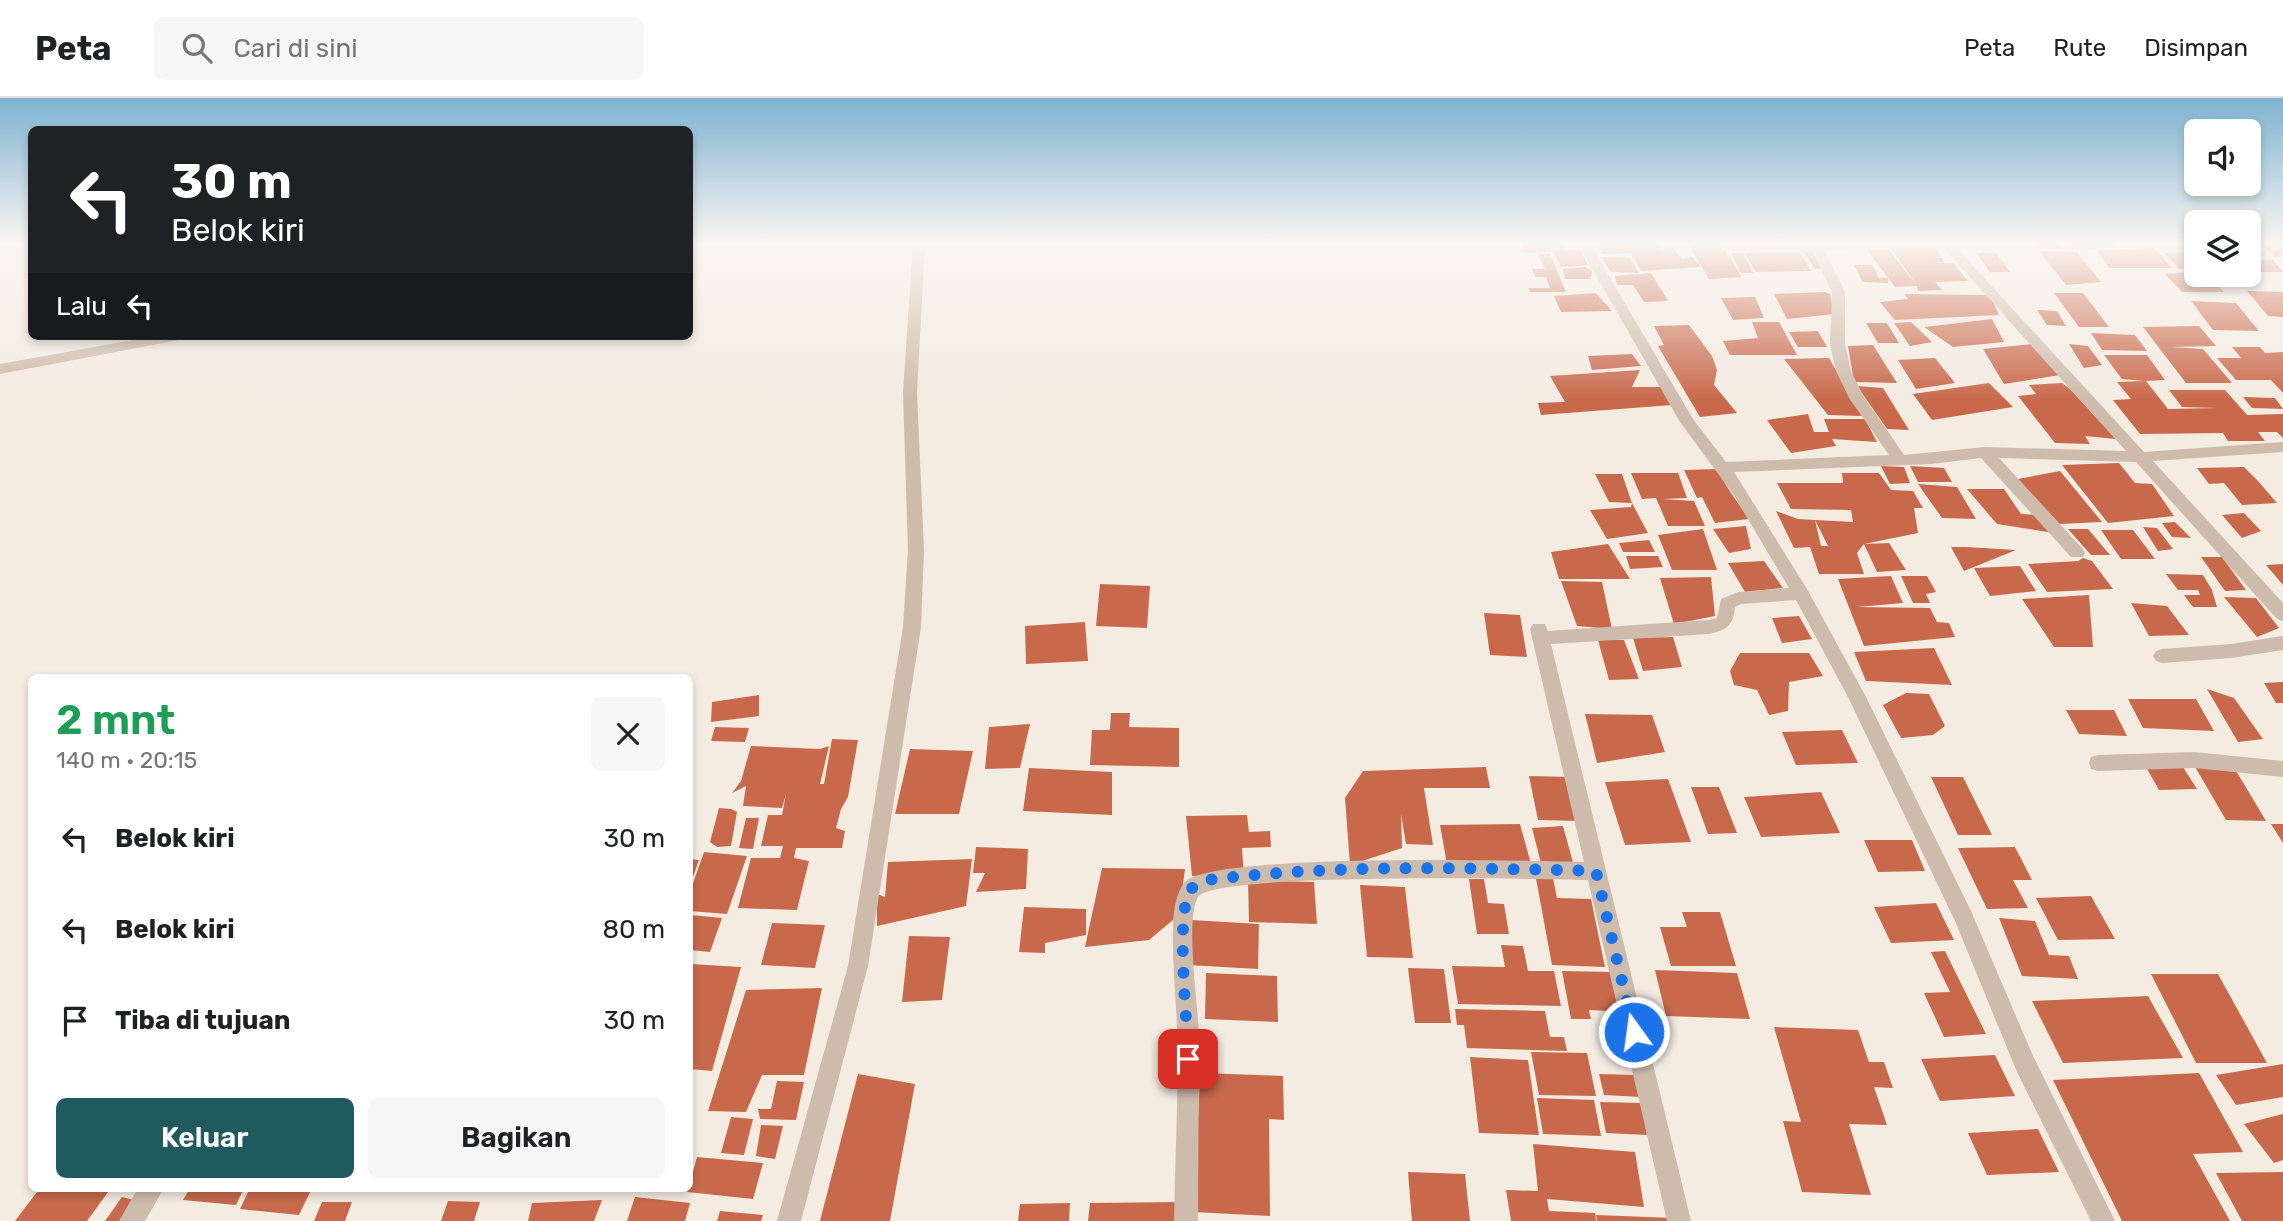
<!DOCTYPE html>
<html lang="id">
<meta charset="utf-8">
<style>
:root{--surface:#fff;--page:#f6f6f6;--text:#202124;--muted:#757577;--line:#e0e0e0;--accent:#1f5a5e}
body{margin:0;font-family:Rubik,sans-serif;background:var(--page);color:var(--text);height:100vh;display:flex;flex-direction:column;font-size:26px;white-space:nowrap}
*{box-sizing:border-box;margin:0}
p{font-size:23px;color:var(--muted)}
.icon{flex:none;width:38px;height:38px;fill:none;stroke:currentColor;stroke-width:2;stroke-linecap:round;stroke-linejoin:round}
.map{position:relative;flex:1;overflow:hidden}
.details{position:absolute;left:28px;top:576px;width:665px;height:518px;display:flex;flex-direction:column;background:var(--surface);border-radius:10px;box-shadow:0 4px 10px #0003}
.details>*{flex:none}
.guide{position:absolute;left:28px;top:28px;width:665px;height:214px;border-radius:10px;box-shadow:0 4px 10px #0003;background:#202124;color:#fff;overflow:hidden}
.controls{position:absolute;left:2184px;top:21px;display:grid;gap:14px}
.controls a{display:grid;place-items:center;width:77px;height:77px;border-radius:10px;background:var(--surface);box-shadow:0 4px 10px #0003;font-size:35px}
.pin{position:absolute;display:grid;place-items:center;width:60px;height:60px;color:#fff;margin:-30px;border-radius:14px;box-shadow:0 4px 10px #0006}
.me{position:absolute;width:77px;margin:-38px;rotate:346deg;stroke-linejoin:round;filter:drop-shadow(0 0 5px #0008)}
.turn{display:flex;align-items:center;gap:24px;height:147px;padding:0 28px;font-size:32px}
.turn .icon{width:91px;height:91px;stroke-width:2.5}
.turn b{display:block;font-size:49px;line-height:60px}
.then{display:flex;align-items:center;height:66px;padding:0 28px;background:#0003;gap:14px;font-size:26px}
.round{display:grid;place-items:center;flex:none;width:74px;height:74px;border-radius:10px;background:var(--page)}
.summary{display:flex;align-items:center;justify-content:space-between;height:119px;padding:0 28px}
h1{font-size:42px;font-weight:600;line-height:52px;color:#1e9e55}
.cta{display:flex;gap:14px;margin-top:auto;padding:14px 28px}
.cta a{flex:1;height:80px;border-radius:10px;background:var(--accent);color:#fff;font-size:28px;font-weight:600;line-height:80px;text-align:center}
.cta a+a{background:var(--page);color:var(--text)}
ul{padding:0;list-style:none}
li{display:flex;align-items:center;gap:21px;height:91px;padding:0 28px}
li div{flex:1}
li b{display:block;font-size:26px}
li em{font-style:normal}
header{display:flex;align-items:center;gap:42px;box-sizing:border-box;height:98px;padding:0 35px;background:var(--surface);border-bottom:2px solid var(--line)}
header strong{font-size:33px}
nav{display:flex;gap:38px;margin-inline-start:auto;font-size:24px}
.search{width:490px;height:63px;background:var(--page);display:flex;align-items:center;gap:18px;box-sizing:border-box;padding:0 24px;border-radius:10px;color:var(--muted);font-size:26px}
.map>svg:first-child{display:block}
.building{fill:#c8694b}
.lines{fill:none;stroke-linecap:round;stroke-linejoin:round}
.minor{fill:#cdbbac;fill-rule:evenodd}
.route{stroke:#1a73e8;stroke-width:12;stroke-dasharray:0 21.6}
</style>
<header>
<strong>Peta</strong>
<div class="search"><svg class="icon" aria-label="search" viewBox="0 0 24 24"><circle cx="10" cy="10" r="6"/><path d="M15 15l6 6"/></svg>Cari di sini</div>
<nav><a>Peta</a><a>Rute</a><a>Disimpan</a></nav>
</header>
<div class="map">
<svg width="2283" height="1123" viewBox="0 0 2283 1123">
<rect width="100%" height="100%" fill="#f4ebe1"/>
<g class="building">
<polygon points="1522,146 1564,146 1567,152 1580,152 1588,167 1561,169 1553,153 1525,155"/>
<polygon points="1598,146 1660,146 1664,153 1665,149 1673,150 1682,161 1692,159 1701,169 1641,173 1631,155 1602,156"/>
<polygon points="1688,146 1721,146 1742,179 1709,181"/>
<polygon points="2035,146 2059,146 2063,150 2040,152"/>
<polygon points="2068,146 2111,146 2115,150 2073,152"/>
<polygon points="2184,146 2196,146 2196,156 2192,157 2196,163 2196,170 2179,171 2165,155 2190,154"/>
<polygon points="2249,146 2255,146 2266,157 2249,157"/>
<polygon points="2262,146 2283,146 2283,159 2275,159"/>
<polygon points="1891,150 1936,150 1944,164 1934,165 1953,165 1968,183 1935,184 1942,192 1918,193 1917,188 1895,189 1888,180 1888,185 1863,184 1854,167 1872,167 1879,180 1888,180 1867,152 1888,151 1917,188"/>
<polygon points="2154,150 2172,170 2109,170 2097,152"/>
<polygon points="1803,152 1812,152 1824,171 1815,171"/>
<polygon points="2039,153 2077,154 2101,184 2066,187"/>
<polygon points="1800,154 1811,173 1756,174 1745,155"/>
<polygon points="1731,155 1743,155 1753,175 1741,175"/>
<polygon points="1976,155 1996,155 2010,174 1990,174"/>
<polygon points="1538,156 1550,156 1566,194 1530,194 1529,190 1550,190 1546,179 1535,179 1532,171 1545,171"/>
<polygon points="1601,159 1630,160 1639,175 1611,174"/>
<polygon points="2249,161 2273,162 2283,174 2249,174"/>
<polygon points="1585,169 1592,173 1591,181 1565,181 1563,171"/>
<polygon points="2196,174 2196,177 2207,177 2224,194 2182,194 2165,176"/>
<polygon points="1651,175 1668,203 1644,204 1633,187 1617,187 1615,178"/>
<polygon points="2247,193 2283,194 2283,219 2268,218"/>
<polygon points="1825,194 1830,196 1834,216 1787,221 1774,196"/>
<polygon points="1596,195 1612,213 1561,214 1554,198"/>
<polygon points="2054,195 2083,195 2109,229 2079,229"/>
<polygon points="1904,196 1990,197 1999,217 1895,222 1880,204 1908,201"/>
<polygon points="1755,199 1764,220 1733,222 1721,200"/>
<polygon points="2191,203 2236,205 2259,233 2213,232"/>
<polygon points="2037,212 2057,213 2066,228 2047,227"/>
<polygon points="1992,221 2004,244 1953,249 1924,229"/>
<polygon points="1752,224 1779,224 1797,257 1730,257 1723,243 1758,240"/>
<polygon points="1911,224 1932,244 1910,248 1894,225"/>
<polygon points="1866,225 1887,225 1899,245 1878,245"/>
<polygon points="1689,227 1712,258 1717,272 1714,287 1737,315 1700,319 1658,248 1664,247 1654,228"/>
<polygon points="2199,228 2216,248 2171,249 2203,251 2232,285 2186,285 2143,229"/>
<polygon points="1818,233 1827,249 1798,249 1789,234"/>
<polygon points="2091,235 2135,237 2147,253 2102,252"/>
<polygon points="2032,246 2060,277 2004,286 1983,251"/>
<polygon points="2069,246 2088,248 2102,267 2084,270"/>
<polygon points="1873,247 1897,285 1854,284 1848,248"/>
<polygon points="2232,249 2260,249 2265,255 2283,254 2283,295 2271,282 2236,282 2217,260 2241,260"/>
<polygon points="1632,256 1641,268 1592,272 1588,258"/>
<polygon points="2104,257 2147,257 2165,282 2146,283 2168,311 2218,310 2182,309 2169,292 2225,292 2247,317 2283,316 2283,340 2277,334 2258,334 2265,343 2228,343 2223,335 2140,336 2113,302 2131,301 2117,284 2144,283 2122,281"/>
<polygon points="1829,260 1862,318 1828,317 1784,261"/>
<polygon points="1935,260 1955,285 1916,291 1898,262"/>
<polygon points="1640,272 1632,289 1661,289 1672,307 1541,317 1538,305 1565,304 1550,278"/>
<polygon points="1989,285 2013,309 1932,322 1913,296"/>
<polygon points="2062,285 2070,291 2116,341 2085,338 2090,346 2055,345 2018,298 2036,296 2029,287"/>
<polygon points="1857,288 1883,290 1909,332 1887,331"/>
<polygon points="2243,299 2275,300 2283,311 2252,310"/>
<polygon points="1808,316 1814,334 1829,334 1824,321 1865,321 1877,344 1832,341 1836,348 1791,355 1767,322"/>
<polygon points="2119,365 2135,385 2152,386 2174,418 2108,425 2062,367"/>
<polygon points="1881,368 1904,369 1910,385 1890,386"/>
<polygon points="1910,368 1944,370 1952,384 1918,384"/>
<polygon points="2244,369 2258,383 2277,405 2242,407 2224,385 2209,386 2197,370"/>
<polygon points="1716,371 1731,395 1749,421 1715,425 1702,399 1697,400 1684,372"/>
<polygon points="2060,373 2102,424 2059,426 2018,381"/>
<polygon points="1631,375 1678,375 1687,400 1662,401 1694,403 1705,428 1668,428 1656,400 1642,401"/>
<polygon points="1842,375 1879,375 1891,392 1913,393 1923,410 1914,410 1918,435 1864,446 1889,445 1906,472 1877,474 1864,446 1857,455 1864,476 1819,476 1810,449 1794,450 1776,413 1798,421 1815,422 1821,448 1828,448 1815,422 1853,424 1851,412 1791,411 1777,385 1843,385"/>
<polygon points="1595,376 1622,376 1632,405 1609,404"/>
<polygon points="1918,386 1957,389 1976,421 1942,420"/>
<polygon points="1967,391 2004,391 2021,416 2038,417 2054,435 1997,426"/>
<polygon points="1632,405 1648,435 1607,441 1590,412 1631,409"/>
<polygon points="2244,415 2261,433 2242,440 2222,417"/>
<polygon points="2175,424 2191,440 2172,439 2162,425"/>
<polygon points="1746,428 1751,451 1729,455 1713,431"/>
<polygon points="2143,429 2157,430 2173,451 2158,453"/>
<polygon points="1703,431 1717,472 1672,472 1658,437"/>
<polygon points="2068,431 2088,431 2110,457 2091,457"/>
<polygon points="2101,432 2133,432 2155,461 2121,461"/>
<polygon points="1649,442 1655,454 1623,454 1619,445"/>
<polygon points="1608,446 1630,481 1559,481 1551,454"/>
<polygon points="1951,449 1966,449 2016,452 1964,473"/>
<polygon points="1626,458 1658,458 1663,469 1630,471"/>
<polygon points="2201,459 2222,459 2246,492 2225,493"/>
<polygon points="2083,460 2092,463 2113,491 2047,494 2028,466 2078,463"/>
<polygon points="1764,463 1783,490 1745,494 1728,465"/>
<polygon points="2283,466 2283,487 2266,467"/>
<polygon points="2020,468 2036,493 1990,498 1974,470"/>
<polygon points="2166,476 2203,477 2212,492 2217,509 2193,509 2184,497 2200,497 2198,492 2178,492"/>
<polygon points="1891,478 1903,505 1857,509 1930,510 1937,524 1949,525 1955,539 1864,548 1838,481"/>
<polygon points="1901,478 1927,478 1936,494 1926,496 1930,505 1913,505"/>
<polygon points="1711,479 1715,518 1674,526 1660,480"/>
<polygon points="1561,483 1602,484 1612,531 1577,528"/>
<polygon points="1100,486 1150,488 1147,530 1096,528"/>
<polygon points="2089,497 2093,549 2054,549 2022,501"/>
<polygon points="2224,499 2256,500 2279,530 2257,539"/>
<polygon points="2131,505 2167,508 2189,537 2149,538"/>
<polygon points="1484,515 1520,517 1527,559 1490,557"/>
<polygon points="1799,518 1812,541 1782,545 1772,520"/>
<polygon points="1085,524 1088,563 1026,566 1025,528"/>
<polygon points="1673,539 1682,569 1643,573 1633,540"/>
<polygon points="1598,542 1624,542 1639,581 1609,582"/>
<polygon points="1934,550 1952,587 1866,583 1854,554"/>
<polygon points="1740,555 1809,555 1823,578 1789,584 1788,613 1769,617 1757,592 1734,587 1730,573"/>
<polygon points="2283,584 2283,605 2276,605 2264,585"/>
<polygon points="2207,591 2234,600 2263,641 2238,644"/>
<polygon points="1906,595 1929,596 1945,628 1933,637 1901,640 1883,607"/>
<polygon points="759,597 759,618 711,624 712,604"/>
<polygon points="2128,601 2196,601 2214,633 2143,630"/>
<polygon points="2066,612 2114,612 2127,638 2079,636"/>
<polygon points="1111,615 1130,615 1129,629 1179,630 1179,669 1090,667 1092,632 1110,632"/>
<polygon points="1585,616 1652,617 1665,654 1597,665"/>
<polygon points="1030,626 1020,670 985,671 989,629"/>
<polygon points="715,629 749,630 745,644 711,643"/>
<polygon points="1842,632 1858,665 1796,667 1782,634"/>
<polygon points="832,641 858,642 848,699 841,711 836,730 845,733 842,750 796,750 794,760 809,763 797,812 738,810 751,760 780,760 783,748 761,748 768,717 782,717 786,696 782,710 743,708 746,688 732,695 741,683 751,648 820,651 829,648 820,686 824,686"/>
<polygon points="910,651 973,653 959,716 895,716"/>
<polygon points="2194,667 2235,671 2266,723 2226,722"/>
<polygon points="1486,669 1490,690 1424,690 1433,747 1406,746 1401,716 1402,750 1350,767 1345,700 1363,673"/>
<polygon points="2146,669 2183,669 2197,691 2159,692"/>
<polygon points="1029,670 1112,674 1112,717 1023,713"/>
<polygon points="1529,678 1571,679 1581,723 1538,722"/>
<polygon points="1931,679 1963,679 1992,737 1958,737"/>
<polygon points="1668,681 1691,744 1625,747 1605,684"/>
<polygon points="1691,689 1719,689 1737,735 1708,736"/>
<polygon points="1821,694 1840,735 1761,739 1744,699"/>
<polygon points="719,710 731,711 737,714 731,748 717,749 710,744"/>
<polygon points="1247,717 1249,734 1270,733 1271,749 1242,750 1244,777 1192,778 1186,718"/>
<polygon points="746,720 759,720 753,751 739,750"/>
<polygon points="1520,726 1531,766 1447,766 1440,727"/>
<polygon points="2271,726 2283,726 2283,745"/>
<polygon points="1563,728 1574,768 1542,769 1532,730"/>
<polygon points="1864,742 1912,742 1925,773 1878,774"/>
<polygon points="976,749 1028,751 1026,791 976,794 985,775 973,775"/>
<polygon points="2015,749 2032,782 2013,782 2028,810 1987,811 1958,750"/>
<polygon points="704,754 747,758 727,816 690,813 690,794"/>
<polygon points="690,761 699,762 690,787"/>
<polygon points="972,761 966,808 877,828 877,796 885,799 888,764"/>
<polygon points="1102,770 1185,771 1179,817 1149,842 1085,849"/>
<polygon points="1535,775 1552,775 1557,800 1591,801 1605,869 1552,867"/>
<polygon points="1469,781 1484,781 1488,805 1504,806 1509,836 1477,836"/>
<polygon points="1248,782 1314,784 1317,826 1249,824"/>
<polygon points="1360,787 1405,789 1413,860 1367,859"/>
<polygon points="2091,798 2115,841 2058,842 2036,800"/>
<polygon points="1936,805 1954,842 1891,845 1874,809"/>
<polygon points="1024,809 1086,811 1086,837 1045,845 1045,855 1019,854"/>
<polygon points="1682,814 1720,814 1736,868 1671,868 1660,829 1687,829"/>
<polygon points="690,817 722,820 710,854 690,852"/>
<polygon points="1999,820 2035,823 2049,857 2069,858 2078,881 2022,878"/>
<polygon points="1191,822 1259,826 1258,871 1188,867"/>
<polygon points="772,825 825,827 815,870 761,867"/>
<polygon points="909,838 950,839 942,902 902,904"/>
<polygon points="1501,847 1523,848 1528,873 1554,873 1561,908 1458,906 1452,868 1505,869"/>
<polygon points="1945,853 1986,936 1944,939 1924,895 1950,894 1931,854"/>
<polygon points="690,866 741,869 712,973 690,971"/>
<polygon points="1408,870 1444,871 1451,925 1415,925"/>
<polygon points="1655,872 1737,875 1750,921 1666,918"/>
<polygon points="1562,873 1613,874 1624,925 1611,925 1609,913 1589,912 1591,921 1571,921"/>
<polygon points="1206,875 1277,878 1278,924 1205,921"/>
<polygon points="2151,876 2218,876 2267,965 2196,965"/>
<polygon points="822,890 804,977 762,977 746,1014 708,1013 746,892"/>
<polygon points="2148,898 2183,960 2063,965 2032,903"/>
<polygon points="1455,911 1545,913 1550,939 1564,939 1567,953 1467,950 1464,927 1457,927"/>
<polygon points="1774,929 1858,932 1869,964 1884,964 1893,990 1874,989 1887,1027 1849,1026 1871,1097 1802,1094 1783,1023 1801,1024"/>
<polygon points="1531,954 1587,955 1596,998 1539,997"/>
<polygon points="1995,957 2015,998 1940,1003 1921,961"/>
<polygon points="1470,959 1528,962 1539,1037 1479,1035"/>
<polygon points="2283,966 2283,999 2236,1007 2216,977"/>
<polygon points="1200,975 1283,978 1284,1022 1269,1021 1270,1118 1194,1114"/>
<polygon points="2199,975 2243,1054 2193,1056 2230,1123 2122,1123 2053,982"/>
<polygon points="858,976 915,986 890,1123 820,1123"/>
<polygon points="1599,976 1636,977 1641,999 1604,997"/>
<polygon points="777,983 804,984 796,1022 760,1021 758,1011 771,1011"/>
<polygon points="1537,1000 1594,1002 1601,1038 1543,1036"/>
<polygon points="1600,1004 1641,1005 1647,1037 1606,1035"/>
<polygon points="2283,1016 2283,1062 2274,1065 2244,1026"/>
<polygon points="731,1019 753,1021 744,1057 721,1055"/>
<polygon points="761,1027 783,1028 775,1061 756,1058"/>
<polygon points="2038,1031 2059,1074 1987,1077 1968,1035"/>
<polygon points="1533,1046 1635,1054 1644,1109 1547,1101 1549,1113 1595,1115 1596,1123 1511,1123 1506,1092 1538,1093"/>
<polygon points="697,1059 763,1065 753,1101 687,1094"/>
<polygon points="1408,1074 1465,1076 1470,1123 1412,1123"/>
<polygon points="2283,1074 2283,1123 2242,1123 2216,1075"/>
<polygon points="40,1090 111,1090 87,1123 15,1123"/>
<polygon points="190,1090 244,1090 236,1107 183,1102"/>
<polygon points="250,1090 312,1090 299,1117 240,1111"/>
<polygon points="122,1099 138,1103 124,1123 105,1123"/>
<polygon points="635,1099 690,1105 685,1123 627,1123"/>
<polygon points="602,1102 594,1123 528,1123 532,1105"/>
<polygon points="448,1103 480,1104 474,1123 441,1123"/>
<polygon points="322,1104 352,1104 345,1123 314,1123"/>
<polygon points="1182,1104 1175,1123 1088,1123 1090,1105"/>
<polygon points="1070,1105 1069,1123 1018,1123 1020,1106"/>
<polygon points="720,1113 763,1117 761,1123 717,1123"/>
<polygon points="1596,1117 1673,1120 1674,1123 1597,1123"/>
</g>
<g class="lines">
<g class="minor">
<polygon points="913,146 925,146 917,295 924,452 921,529 868,868 801,1123 777,1123 848,868 903,529 908,452 903,295"/>
<path d="M1578 146H1590L1693 321 1726 364 1889 357 1849 300 1836 273 1830 246 1832 194 1812 154 1724 153 1722 150 1729 146H1868L1862 150 1825 153 1845 194V246L1851 273 1864 299 1904 357 1985 349 2126 353 1940 146H1953L2144 354 2283 344V354L2153 363 2283 505V523L2277 521 2136 364 1999 360 2083 451 2085 455 2083 459H2071L1981 360 1931 366 1734 374 1807 491 1866 599 1971 813 2033 958 2115 1123H2091L2017 974 1955 823 1849 601 1796 502 1741 506 1735 509C1733 528 1727 532 1709 536L1551 546 1691 1123H1667L1588 782C1543 781 1212 774 1198 799 1185 820 1198 908 1199 937 1199 999 1198 1061 1198 1123H1174C1175 1059 1179 995 1177 932 1176 898 1172 864 1173 831 1173 816 1175 797 1184 785 1207 754 1531 763 1584 764L1530 531 1533 526H1545L1548 533 1709 522 1717 520 1721 501 1738 494 1789 490 1733 396 1680 324Z"/>
<polygon points="155,238 186,238 179,242 0,276 0,266"/>
<polygon points="2283,538 2283,552 2231,560 2162,565 2156,563 2153,558 2156,553 2162,551 2231,546"/>
<polygon points="2194,654 2283,663 2283,679 2194,670 2098,673 2091,671 2089,665 2091,659 2098,657"/>
<polygon points="138,1090 164,1090 145,1123 119,1123"/>
</g>
</g>
<linearGradient id="sky" x2="0" y2="1"><stop stop-color="#7eb2d2"/><stop offset="0.48" stop-color="#faf6f2"/><stop offset="1" stop-color="#faf6f2" stop-opacity="0"/></linearGradient>
<rect width="2283" height="303" fill="url(#sky)"/>
<g class="lines">
<path class="route" d="M1188 961C1188 927 1175 817 1190 793 1194 786 1201 784 1208 782 1336 766 1467 770 1596 773L1634 934"/>
</g>
</svg>
<div class="controls">
<a><svg class="icon" aria-label="sound" viewBox="0 0 24 24"><path d="M4 9h4l5-4v14l-5-4H4zM17 9q2 3 0 6"/></svg></a>
<a><svg class="icon" aria-label="layers" viewBox="0 0 24 24"><path d="M12 4l9 5-9 5-9-5zM3 14l9 5 9-5"/></svg></a>
</div>
<div class="pin" style="left:1188px;top:961px;background:#d93025"><svg class="icon" aria-label="arrive" viewBox="0 0 24 24"><path d="M6 21V4h12l-3 4 3 4H6"/></svg></div>
<svg class="me" style="left:1634px;top:934px" viewBox="-20 -20 40 40"><circle r="17" fill="#1a73e8" stroke="#fff" stroke-width="3"/><path d="M0-11L8 9 0 5-8 9z" fill="#fff"/></svg>
<div class="guide">
<div class="turn"><svg class="icon" aria-label="left" viewBox="0 0 24 24"><path d="M17 20v-9H6M10 6l-5 5 5 5"/></svg><div><b>30 m</b>Belok kiri</div></div>
<div class="then">Lalu<svg class="icon" aria-label="left" viewBox="0 0 24 24"><path d="M17 20v-9H6M10 6l-5 5 5 5"/></svg></div>
</div>
<section class="details">
<div class="summary"><div><h1>2 mnt</h1><p>140 m · 20:15</p></div><a class="round"><svg class="icon" aria-label="close" viewBox="0 0 24 24"><path d="M6 6l12 12M18 6L6 18"/></svg></a></div>
<ul>
<li><svg class="icon" aria-label="left" viewBox="0 0 24 24"><path d="M17 20v-9H6M10 6l-5 5 5 5"/></svg><div><b>Belok kiri</b></div><em>30 m</em></li>
<li><svg class="icon" aria-label="left" viewBox="0 0 24 24"><path d="M17 20v-9H6M10 6l-5 5 5 5"/></svg><div><b>Belok kiri</b></div><em>80 m</em></li>
<li><svg class="icon" aria-label="arrive" viewBox="0 0 24 24"><path d="M6 21V4h12l-3 4 3 4H6"/></svg><div><b>Tiba di tujuan</b></div><em>30 m</em></li>
</ul>
<div class="cta"><a>Keluar</a><a>Bagikan</a></div>
</section>
</div>
